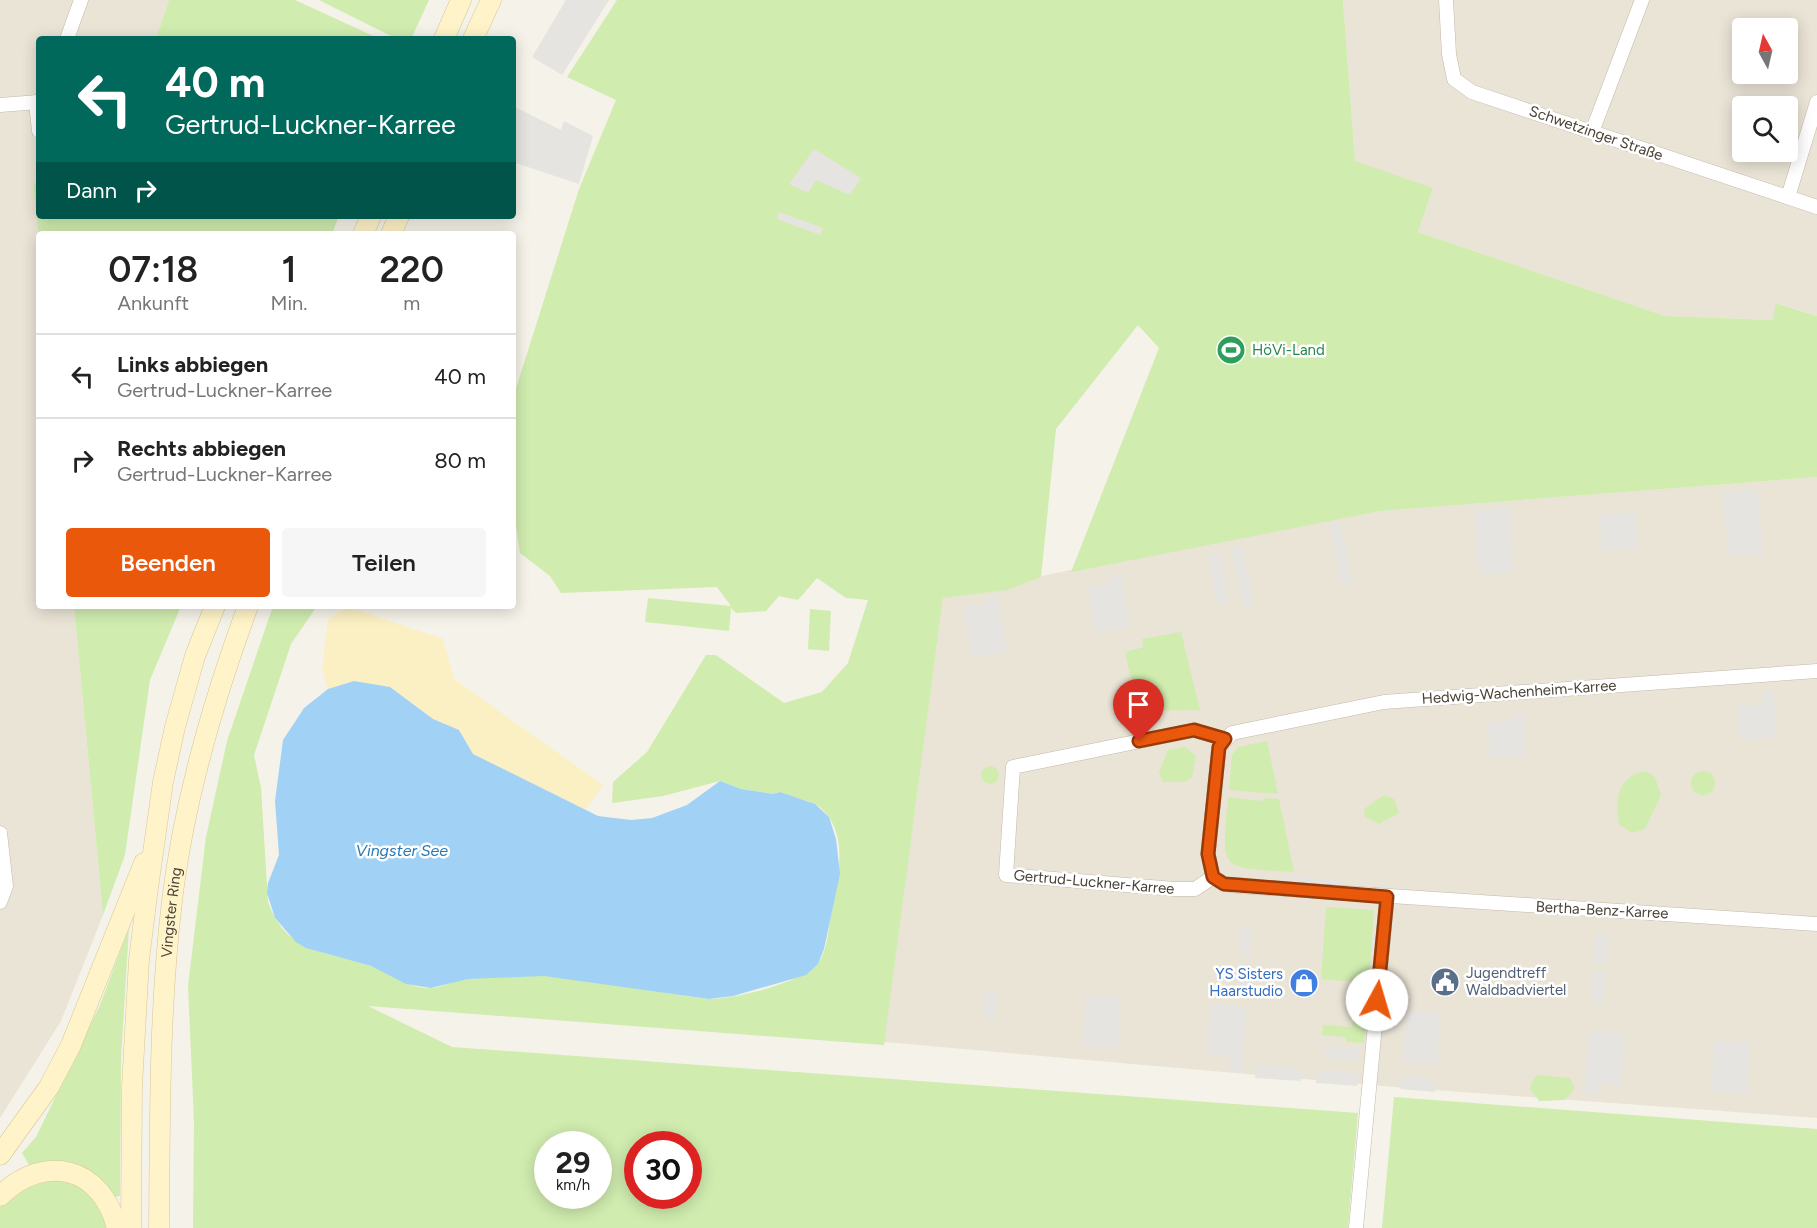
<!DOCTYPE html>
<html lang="de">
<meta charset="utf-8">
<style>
:root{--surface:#fff;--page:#f6f6f6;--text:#222;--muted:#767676;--line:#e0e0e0;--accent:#ea580c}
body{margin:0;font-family:Figtree,sans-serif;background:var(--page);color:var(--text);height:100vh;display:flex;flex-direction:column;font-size:22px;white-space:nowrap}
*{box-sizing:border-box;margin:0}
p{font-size:20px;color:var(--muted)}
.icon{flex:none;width:33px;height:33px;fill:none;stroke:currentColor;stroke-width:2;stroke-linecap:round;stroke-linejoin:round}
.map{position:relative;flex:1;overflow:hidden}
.sheet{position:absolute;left:36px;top:231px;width:480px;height:378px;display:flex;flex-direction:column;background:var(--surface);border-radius:6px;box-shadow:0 3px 15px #0003}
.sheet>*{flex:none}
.banner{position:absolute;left:36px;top:36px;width:480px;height:183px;border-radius:6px;box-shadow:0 3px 15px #0003;background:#00695c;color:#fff;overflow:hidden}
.needle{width:39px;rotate:352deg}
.tools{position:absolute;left:1732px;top:18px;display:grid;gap:12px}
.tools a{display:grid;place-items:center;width:66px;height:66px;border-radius:6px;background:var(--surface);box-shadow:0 3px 15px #0003;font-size:30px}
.speed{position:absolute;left:534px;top:1131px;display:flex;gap:12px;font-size:30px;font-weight:700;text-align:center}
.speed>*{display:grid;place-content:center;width:78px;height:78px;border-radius:50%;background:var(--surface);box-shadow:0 3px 15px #0003;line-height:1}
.speed small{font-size:15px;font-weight:400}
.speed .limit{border:9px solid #d22;background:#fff;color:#111}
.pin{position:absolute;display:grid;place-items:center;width:51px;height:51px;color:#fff;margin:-62px -26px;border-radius:50% 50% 50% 0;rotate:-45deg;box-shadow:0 0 6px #0007}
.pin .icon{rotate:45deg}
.me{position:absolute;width:66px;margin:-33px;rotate:6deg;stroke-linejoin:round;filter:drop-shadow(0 0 4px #0008)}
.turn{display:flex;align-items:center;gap:21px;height:126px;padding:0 30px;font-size:27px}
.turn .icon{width:78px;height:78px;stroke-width:2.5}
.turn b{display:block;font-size:42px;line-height:51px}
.then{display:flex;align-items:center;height:57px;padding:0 30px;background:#0003;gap:12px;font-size:22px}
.eta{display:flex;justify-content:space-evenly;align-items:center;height:102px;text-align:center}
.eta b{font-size:36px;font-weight:600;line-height:42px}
.cta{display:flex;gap:12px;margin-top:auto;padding:12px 30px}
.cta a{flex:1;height:69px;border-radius:6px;background:var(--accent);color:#fff;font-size:24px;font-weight:600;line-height:69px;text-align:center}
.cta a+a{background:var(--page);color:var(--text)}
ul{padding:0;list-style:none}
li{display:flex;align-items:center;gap:18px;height:84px;padding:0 30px;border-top:2px solid var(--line)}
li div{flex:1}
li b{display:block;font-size:22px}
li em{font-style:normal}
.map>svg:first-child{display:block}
.residential{fill:#eae4d6;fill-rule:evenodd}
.green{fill:#d0ecaf;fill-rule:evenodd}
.sand{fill:#fbf0c3}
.parking{fill:#e6e4e0}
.water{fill:#a1d2f5}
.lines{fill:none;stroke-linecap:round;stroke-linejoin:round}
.minor-casing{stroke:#c2baaa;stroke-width:15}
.secondary-casing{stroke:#d8c795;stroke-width:21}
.minor{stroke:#fff;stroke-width:14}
.secondary{stroke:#fff3c9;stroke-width:20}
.route-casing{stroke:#983908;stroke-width:15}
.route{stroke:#ea580c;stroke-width:10}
.labels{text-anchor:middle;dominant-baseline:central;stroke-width:5;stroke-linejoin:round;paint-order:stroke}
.street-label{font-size:15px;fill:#4a4236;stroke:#fff}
.leisure-label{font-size:15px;fill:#27864d;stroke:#fff;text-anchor:start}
.service-label{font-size:15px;fill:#4e5e75;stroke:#fff;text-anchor:start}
.shop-label{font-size:15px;fill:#366cbe;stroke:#fff;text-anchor:end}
.water-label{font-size:16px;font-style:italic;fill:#2677b5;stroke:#fff}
</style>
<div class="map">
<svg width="1817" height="1228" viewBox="0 0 1817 1228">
<rect width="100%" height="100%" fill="#f5f2e9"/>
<g class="residential">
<polygon points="0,0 169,0 156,39 39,39 39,182 33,183 39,242 39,606 74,606 103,915 61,1021 0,1118"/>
<path d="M1343 0H1817V316L1777 303 1774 320 1665 316 1418 232 1433 188 1355 162ZM1743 28H1788V74H1743ZM1743 106H1788V152H1743Z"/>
<polygon points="1817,477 1817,1118 1394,1087 884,1042 943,597 1099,564 1381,511"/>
</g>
<g class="green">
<polygon points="169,0 295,0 380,39 156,39"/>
<polygon points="319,0 429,0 411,39 397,39"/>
<path d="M617 0H1343L1355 161 1433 188 1418 232 1665 316 1773 320 1776 303 1817 316V477L1381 511 1071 572 1159 348 1138 325 1056 429 1041 577 1007 590 943 598 884 1045 368 1006 452 1047 1358 1113 1348 1228H193L194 1122 188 986 206 837 227 741 273 606H317L291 644 254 755 261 788 268 902C286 954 327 951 370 966 390 973 407 989 430 988 441 988 453 981 465 979 491 975 520 974 546 976 601 980 655 992 709 999 738 998 794 985 816 965 826 956 828 934 830 921 836 887 852 836 821 808 810 799 792 799 779 792L773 794 741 789 720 781 663 796 612 803 613 782 647 752 706 655H716L784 703 822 692 848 663 868 600 846 598 817 578 798 600 779 596 766 611 736 613 731 608 729 631 645 622 648 598 731 606 717 587 561 593 550 576 520 553 513 505V398L579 189 616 100 567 77ZM548 1144H598V1196H548ZM638 1144H688V1196H638Z"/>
<polygon points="39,182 39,216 339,216 332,234 39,234 39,242 33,183"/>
<polygon points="74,606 181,606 150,680 125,855 103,915"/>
<polygon points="810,609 831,611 829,651 808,649"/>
<polygon points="1181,632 1200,710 1138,711 1125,652 1144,647 1142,639"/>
<polygon points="1267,741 1278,794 1229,790 1232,755 1238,747"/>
<polygon points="1185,747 1196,756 1192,777 1184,782 1163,782 1159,772 1168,750"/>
<circle cx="990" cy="775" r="9"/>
<path d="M1646 771 1655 777 1661 795 1645 829 1632 833 1619 824C1615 800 1617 776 1646 771Z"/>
<circle cx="1703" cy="783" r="12"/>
<polygon points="1384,795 1394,799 1399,813 1379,824 1365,817 1364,809"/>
<path d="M1228 797 1262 801 1265 798 1279 799 1294 872C1218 867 1222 874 1228 797Z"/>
<polygon points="1326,907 1374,910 1368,999 1354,998 1355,982 1321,979"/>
<path d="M129 928 121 1058 120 1196 113 1197C90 1163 67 1160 29 1165L22 1153 36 1137 100 1005Z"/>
<polygon points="1354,1005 1367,1006 1364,1043 1346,1042 1346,1037 1322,1035 1323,1025 1352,1027"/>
<polygon points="1538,1075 1570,1078 1575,1088 1565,1100 1539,1101 1530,1089 1532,1081"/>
<polygon points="1394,1097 1817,1129 1817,1228 1382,1228"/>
<path d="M54 1177C85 1185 99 1196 108 1228H0V1206L17 1190Z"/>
</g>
<polygon class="sand" points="348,607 443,639 454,679 603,785 585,810 473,754 459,730 433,719 415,705 354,681 328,689 322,669 328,619"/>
<g class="parking">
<polygon points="566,0 609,0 562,75 532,57"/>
<polygon points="513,106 561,130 564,121 593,136 579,184 513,162"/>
<polygon points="814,149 861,178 850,195 816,180 808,193 789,184"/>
<polygon points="779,212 823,228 820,235 777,219"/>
<polygon points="1758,489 1763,553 1728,555 1723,492"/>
<polygon points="1510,508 1514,572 1479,574 1474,510"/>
<polygon points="1635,512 1638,548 1602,551 1599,515"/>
<polygon points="1340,522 1353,583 1341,585 1329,524"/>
<polygon points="1242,547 1254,603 1243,606 1231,549"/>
<polygon points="1219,551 1229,603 1218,605 1207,554"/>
<polygon points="1121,575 1131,626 1097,633 1087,587 1110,583 1109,577"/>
<polygon points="997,596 1008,652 973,658 964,607 987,603 986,598"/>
<polygon points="1774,691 1777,737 1739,740 1737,706 1763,705 1763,692"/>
<polygon points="1524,714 1527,755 1490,758 1487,723 1512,721 1512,715"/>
<polygon points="1282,876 1342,880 1341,885 1282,881"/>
<polygon points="1240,928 1251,928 1250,957 1239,956"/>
<polygon points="1595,934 1608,935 1606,964 1593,963"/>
<polygon points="1238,963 1249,964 1247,987 1237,986"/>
<polygon points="1593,969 1606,970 1603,1004 1591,1003"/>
<polygon points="985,989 997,990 995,1019 983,1018"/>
<polygon points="1086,996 1121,998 1118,1049 1083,1046"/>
<polygon points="1210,1005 1246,1007 1242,1072 1230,1071 1231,1057 1207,1055"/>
<polygon points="1406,1011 1439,1013 1438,1065 1403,1063"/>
<polygon points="1589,1031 1625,1033 1621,1085 1598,1083 1597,1095 1584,1094"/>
<polygon points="1714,1041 1749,1043 1747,1093 1711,1091"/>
<polygon points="1325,1046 1359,1048 1359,1060 1324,1058"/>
<polygon points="1256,1066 1302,1069 1301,1081 1255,1078"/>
<polygon points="1317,1070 1357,1073 1357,1086 1316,1083"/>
<polygon points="1401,1077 1436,1079 1435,1092 1400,1089"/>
</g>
<polygon class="water" points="354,681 390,687 433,719 459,730 473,754 598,816 631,820 652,818 687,805 720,781 741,789 773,794 780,792 815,804 829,817 836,839 840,874 824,949 818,964 806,975 733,996 709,999 544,976 468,979 431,988 406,984 371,966 306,948 296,942 275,918 267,893 268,883 279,855 275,801 283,740 304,708 328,689"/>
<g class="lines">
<g class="minor-casing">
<g id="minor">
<polyline points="1446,0 1449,54 1454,79 1472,92 1817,207"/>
<polyline points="67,39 81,0"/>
<polyline points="36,102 39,131"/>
<polyline points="0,105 39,102"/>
<polyline points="1592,132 1642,0"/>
<polyline points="1788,197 1817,102"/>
<polyline points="1817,671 1384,702 1232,733 1219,747 1208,854 1213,877 1224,884 1238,886 1817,924"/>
<polyline points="0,833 6,886 0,902"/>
<polyline points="1213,877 1195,889 1174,889 1006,875 1013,767 1194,730 1225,739"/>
<polyline points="1356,1228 1387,897"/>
</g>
</g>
<g class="secondary-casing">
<g id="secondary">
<polyline points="444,39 461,0"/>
<polyline points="473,39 491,0"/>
<polyline points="363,234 371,216"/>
<polyline points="391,234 399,216"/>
<polyline points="0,1155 49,1087 71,1045 144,863"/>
<path d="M0 1196C45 1152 102 1167 117 1228"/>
<polyline points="131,1228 132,1086 139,960 147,895 163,782 175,727 195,656 215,606"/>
<path id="s1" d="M159 1228C160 1118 159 1010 172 901 184 800 213 701 248 606"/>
</g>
</g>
<use href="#minor" class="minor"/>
<use href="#secondary" class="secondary"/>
</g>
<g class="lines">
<g class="route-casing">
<polyline id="route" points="1139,741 1194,730 1225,739 1219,747 1208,854 1213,877 1224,884 1238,885 1387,897 1377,1000"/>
</g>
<use href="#route" class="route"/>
</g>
<defs>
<g id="stadium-disc" transform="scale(1.5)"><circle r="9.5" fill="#2e9e5b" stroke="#fff"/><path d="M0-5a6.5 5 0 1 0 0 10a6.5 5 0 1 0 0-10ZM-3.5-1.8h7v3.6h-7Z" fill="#fff"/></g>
<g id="civic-disc" transform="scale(1.5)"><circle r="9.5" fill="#5c6f8a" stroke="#fff"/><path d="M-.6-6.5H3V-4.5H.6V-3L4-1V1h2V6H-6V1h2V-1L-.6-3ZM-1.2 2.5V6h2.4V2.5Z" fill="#fff"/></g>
<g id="shop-disc" transform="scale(1.5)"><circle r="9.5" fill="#3f7fe0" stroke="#fff"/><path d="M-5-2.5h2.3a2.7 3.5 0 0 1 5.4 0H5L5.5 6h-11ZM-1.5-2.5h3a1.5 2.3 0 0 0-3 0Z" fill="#fff"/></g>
</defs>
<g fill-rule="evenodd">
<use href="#stadium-disc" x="1231" y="350"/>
<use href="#civic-disc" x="1445" y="982"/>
<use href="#shop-disc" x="1304" y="983"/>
</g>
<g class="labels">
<g class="street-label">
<text transform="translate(1596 133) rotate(19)">Schwetzinger Straße</text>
<text transform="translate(1519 692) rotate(-4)">Hedwig-Wachenheim-Karree</text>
<text transform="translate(1094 882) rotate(5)">Gertrud-Luckner-Karree</text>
<text transform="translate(1602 910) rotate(3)">Bertha-Benz-Karree</text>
<text stroke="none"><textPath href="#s1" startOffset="316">Vingster Ring</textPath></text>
</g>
<g class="leisure-label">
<text x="1252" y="350">HöVi-Land</text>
</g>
<g class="service-label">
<text x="1466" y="973">Jugendtreff<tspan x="1466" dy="17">Waldbadviertel</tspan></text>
</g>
<g class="shop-label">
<text x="1283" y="974">YS Sisters<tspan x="1283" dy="17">Haarstudio</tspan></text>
</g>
<g class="water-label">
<text x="402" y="850">Vingster See</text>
</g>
</g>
</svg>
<div class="tools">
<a><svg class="needle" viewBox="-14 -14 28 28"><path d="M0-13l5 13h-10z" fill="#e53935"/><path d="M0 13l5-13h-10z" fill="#767676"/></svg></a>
<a><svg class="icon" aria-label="search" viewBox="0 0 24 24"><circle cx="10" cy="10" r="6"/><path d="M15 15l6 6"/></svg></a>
</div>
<div class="speed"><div>29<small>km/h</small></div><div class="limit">30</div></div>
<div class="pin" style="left:1139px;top:741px;background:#d93025"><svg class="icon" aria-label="arrive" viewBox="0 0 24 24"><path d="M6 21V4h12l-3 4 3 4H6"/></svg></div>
<svg class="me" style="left:1377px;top:1000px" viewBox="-20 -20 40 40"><circle r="19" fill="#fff"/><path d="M0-13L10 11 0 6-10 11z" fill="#ea580c"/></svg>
<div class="banner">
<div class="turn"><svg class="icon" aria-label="left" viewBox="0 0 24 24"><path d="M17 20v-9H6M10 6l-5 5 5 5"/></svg><div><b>40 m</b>Gertrud-Luckner-Karree</div></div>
<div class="then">Dann<svg class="icon" aria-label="right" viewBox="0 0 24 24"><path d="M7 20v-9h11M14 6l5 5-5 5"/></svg></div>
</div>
<section class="sheet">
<div class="eta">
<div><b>07:18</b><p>Ankunft</p></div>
<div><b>1</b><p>Min.</p></div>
<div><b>220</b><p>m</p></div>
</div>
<ul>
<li><svg class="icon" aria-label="left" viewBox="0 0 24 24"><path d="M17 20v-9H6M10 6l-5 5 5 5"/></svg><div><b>Links abbiegen</b><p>Gertrud-Luckner-Karree</p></div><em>40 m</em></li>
<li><svg class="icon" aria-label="right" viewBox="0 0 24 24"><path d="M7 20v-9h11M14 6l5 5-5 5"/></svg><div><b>Rechts abbiegen</b><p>Gertrud-Luckner-Karree</p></div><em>80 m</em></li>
</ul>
<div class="cta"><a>Beenden</a><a>Teilen</a></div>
</section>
</div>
